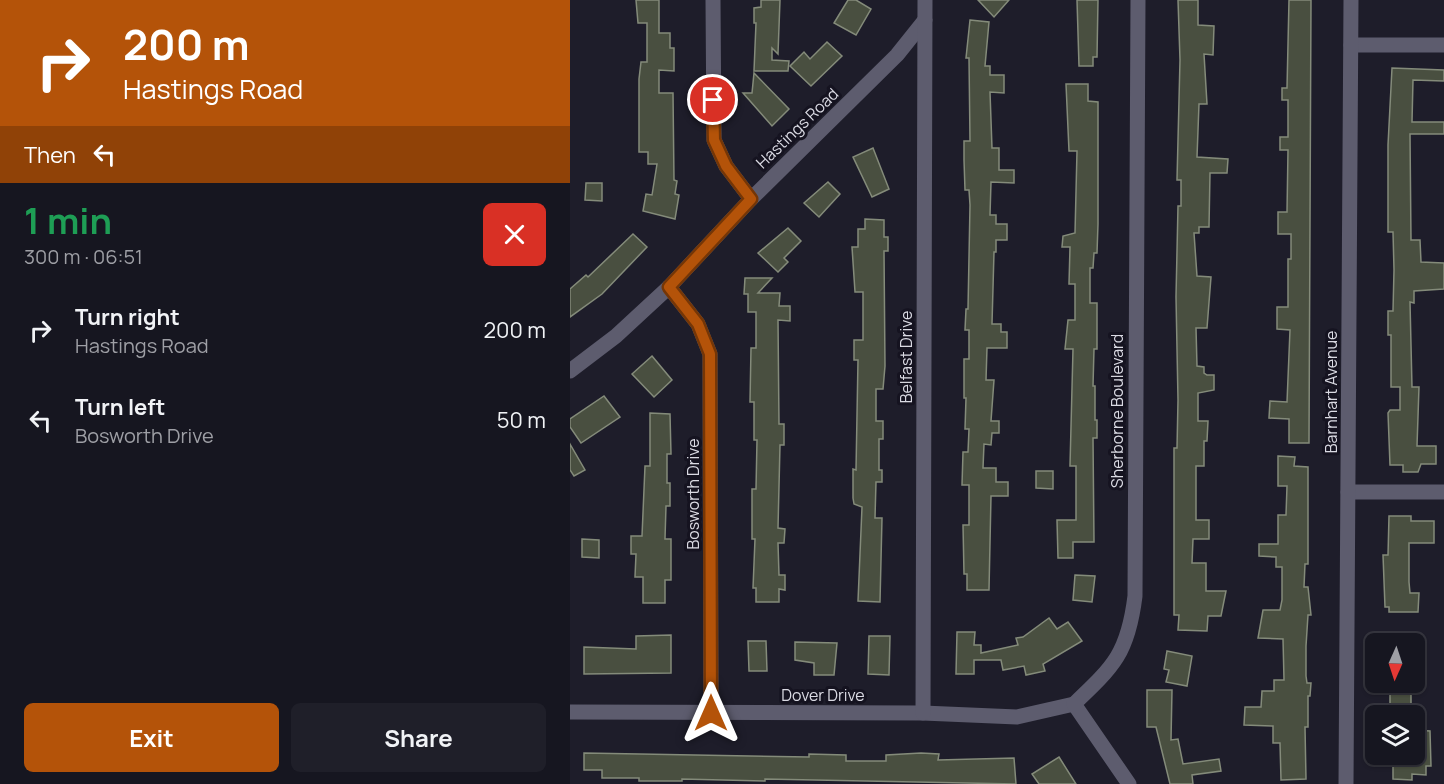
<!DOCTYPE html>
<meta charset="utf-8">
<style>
:root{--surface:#161620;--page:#1f1f29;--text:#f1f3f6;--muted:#9e9fa5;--line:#35353e;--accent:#b45309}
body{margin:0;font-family:Manrope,sans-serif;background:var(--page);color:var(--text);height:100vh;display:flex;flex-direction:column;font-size:22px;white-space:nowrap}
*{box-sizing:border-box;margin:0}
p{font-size:20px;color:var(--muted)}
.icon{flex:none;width:33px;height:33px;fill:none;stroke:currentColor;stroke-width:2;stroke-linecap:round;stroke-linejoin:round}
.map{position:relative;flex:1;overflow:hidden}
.drawer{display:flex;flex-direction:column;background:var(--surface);width:570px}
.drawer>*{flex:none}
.guide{background:#b45309;color:#fff;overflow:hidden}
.needle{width:39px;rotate:183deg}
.buttons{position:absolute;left:795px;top:633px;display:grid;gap:12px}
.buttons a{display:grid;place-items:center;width:60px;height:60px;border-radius:9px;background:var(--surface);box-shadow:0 2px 4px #0004,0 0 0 2px var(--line);font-size:30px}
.pin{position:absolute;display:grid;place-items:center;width:51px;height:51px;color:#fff;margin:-26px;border:3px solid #fff;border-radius:50%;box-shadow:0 2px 6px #0007}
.me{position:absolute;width:66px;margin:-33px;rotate:0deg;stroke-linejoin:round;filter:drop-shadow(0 0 4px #0008)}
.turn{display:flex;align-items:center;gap:21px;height:126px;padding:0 24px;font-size:27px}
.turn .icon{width:78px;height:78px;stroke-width:2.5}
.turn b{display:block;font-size:42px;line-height:51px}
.then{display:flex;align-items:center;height:57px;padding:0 24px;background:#0003;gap:12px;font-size:22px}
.round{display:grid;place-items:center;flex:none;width:63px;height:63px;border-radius:9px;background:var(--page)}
.summary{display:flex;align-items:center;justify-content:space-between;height:102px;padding:0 24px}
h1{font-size:36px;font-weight:700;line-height:45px;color:#1e9e55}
.action{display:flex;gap:12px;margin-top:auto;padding:12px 24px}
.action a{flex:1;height:69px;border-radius:9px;background:var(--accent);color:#fff;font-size:24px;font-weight:700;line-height:69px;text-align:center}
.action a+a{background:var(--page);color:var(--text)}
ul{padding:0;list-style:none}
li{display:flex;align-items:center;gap:18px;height:90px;padding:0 24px}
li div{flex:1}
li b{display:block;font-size:22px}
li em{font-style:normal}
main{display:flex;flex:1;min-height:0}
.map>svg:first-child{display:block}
.building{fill:#494f40;stroke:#848b7a;stroke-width:1.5}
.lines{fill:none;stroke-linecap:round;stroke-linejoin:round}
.minor{stroke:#5d5c6e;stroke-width:15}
.route-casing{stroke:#753606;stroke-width:15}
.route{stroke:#b45309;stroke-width:10}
.labels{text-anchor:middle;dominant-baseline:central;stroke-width:6;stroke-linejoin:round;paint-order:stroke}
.street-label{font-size:16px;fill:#dadae3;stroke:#151320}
</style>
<main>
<section class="drawer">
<div class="guide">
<div class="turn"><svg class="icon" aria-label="right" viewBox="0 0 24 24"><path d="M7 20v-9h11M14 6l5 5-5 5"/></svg><div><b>200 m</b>Hastings Road</div></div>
<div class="then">Then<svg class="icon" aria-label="left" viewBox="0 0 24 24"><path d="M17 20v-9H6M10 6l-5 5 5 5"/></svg></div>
</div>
<div class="summary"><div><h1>1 min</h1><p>300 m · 06:51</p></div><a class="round" style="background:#d93025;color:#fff"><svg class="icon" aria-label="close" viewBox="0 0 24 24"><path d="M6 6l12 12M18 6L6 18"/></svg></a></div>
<ul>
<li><svg class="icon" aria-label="right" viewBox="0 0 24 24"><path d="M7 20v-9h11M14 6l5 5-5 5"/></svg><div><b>Turn right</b><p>Hastings Road</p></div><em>200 m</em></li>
<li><svg class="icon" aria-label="left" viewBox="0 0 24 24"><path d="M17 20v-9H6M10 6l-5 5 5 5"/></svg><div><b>Turn left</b><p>Bosworth Drive</p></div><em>50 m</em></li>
</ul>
<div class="action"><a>Exit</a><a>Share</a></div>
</section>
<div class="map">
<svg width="874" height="784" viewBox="0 0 874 784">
<rect width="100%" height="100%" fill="#1e1d2a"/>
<g class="building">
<polygon points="66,0 89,0 89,33 100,33 100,48 104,48 104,71 89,70 89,93 103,93 104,180 107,181 105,194 109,195 105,219 73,211 76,194 82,195 87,164 78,164 78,152 69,152 69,79 71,62 77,62 77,23 68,23"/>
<polygon points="191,0 210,0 208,54 202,48 202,60 219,61 218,71 184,71 186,23 184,23 184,8 191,7"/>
<polygon points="278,0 286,0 301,9 286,35 264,23"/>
<polygon points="408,0 439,0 424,17"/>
<polygon points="507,0 528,0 527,57 523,57 523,66 509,66"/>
<polygon points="608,0 628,0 628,25 644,26 643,55 634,54 637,104 629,104 627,157 658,159 657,173 640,173 639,227 629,227 629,233 624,233 627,276 641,277 637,328 626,328 627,366 634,367 634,373 637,375 644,375 644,390 628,393 628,421 638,421 637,441 634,441 634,466 626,466 626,520 639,520 639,539 623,539 622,563 636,563 636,591 656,591 651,616 638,616 637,631 608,630 609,615 604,615 604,448 607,448 608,400 606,297 608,206 611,206 611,180 607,180 610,60"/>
<polygon points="719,0 741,0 739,443 719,443 719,419 699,418 700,401 717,402 720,330 707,329 707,307 718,307 718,259 721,259 721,234 708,234 708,212 717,212 718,150 710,150 710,137 718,137 718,100 712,100 712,88 717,88"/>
<polygon points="400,20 419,22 415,66 420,66 420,75 434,75 434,93 420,92 422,148 429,148 429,170 444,170 444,183 421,182 420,215 426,215 426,224 437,224 437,240 426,240 426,252 424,252 422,324 431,324 431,332 437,332 437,348 417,348 416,380 424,380 421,421 429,421 429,433 422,433 421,445 414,444 413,468 426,468 426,482 438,482 438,496 421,496 419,590 397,590 397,574 394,574 393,525 399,525 399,485 392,485 393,452 398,452 399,429 395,429 396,398 394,398 394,359 399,359 399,330 395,330 396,309 398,309 400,205 399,190 395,190 394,160 394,141 400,141 399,58 396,58"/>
<polygon points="257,42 272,56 241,86 220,66 234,52 240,59"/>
<polygon points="822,68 874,70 874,81 843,80 842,122 874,122 874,134 840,134 841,240 850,240 851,262 874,263 874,289 844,291 844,303 840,302 842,387 849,387 847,446 866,446 866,464 851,464 848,472 833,472 833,465 820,465 818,413 820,410 830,410 830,387 821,387 821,335 818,335 818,311 823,311 824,270 823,232 818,232 818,145"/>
<polygon points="184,73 219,109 202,126 173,93 182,93"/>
<polygon points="496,84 518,84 518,101 528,102 528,224 527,253 524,253 523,268 520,268 520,303 527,303 527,349 524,349 523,386 525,386 525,420 527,420 527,438 523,438 524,542 503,542 503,558 488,558 487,520 506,520 506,466 500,466 503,349 495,349 498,320 505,320 505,284 499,284 500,247 492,247 493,236 505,233 507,151 499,151"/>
<polygon points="303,148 319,189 302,197 283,157"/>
<polygon points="258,182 270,194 249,217 234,203"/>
<polygon points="16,183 32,183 32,201 15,200"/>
<polygon points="295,219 314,220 314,237 318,237 318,251 314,251 315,366 313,389 306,389 306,421 313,421 313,439 309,439 309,470 312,470 312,482 306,482 305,518 312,518 310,602 288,601 292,507 284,504 283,498 283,469 286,470 288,360 284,360 284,340 293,340 293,292 285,292 282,247 288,247 288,229 295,229"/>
<polygon points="218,228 231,241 214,258 218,262 208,272 188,253"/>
<polygon points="63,234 77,247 32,294 0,317 0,289 16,275 18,277"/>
<polygon points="175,278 202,278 188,293 210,293 209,306 220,306 220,321 208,320 209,424 214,424 214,445 210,445 208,528 215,529 214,543 208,543 209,575 215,575 215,590 209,589 209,602 186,602 186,588 183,588 185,539 182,539 182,489 186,489 187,440 184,440 184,402 180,402 181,348 186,348 186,312 178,312 178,294 174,294"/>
<polygon points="82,356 102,380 84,397 62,374"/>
<polygon points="34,396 50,417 11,443 0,427 0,419"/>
<polygon points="80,413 100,414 101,454 97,454 97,483 100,483 100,506 96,506 95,539 101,539 101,580 95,580 95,603 73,603 73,577 65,577 66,554 61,554 61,536 72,536 75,466 80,466"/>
<polygon points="0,444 15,470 4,476 0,470"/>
<polygon points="708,456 725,457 724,466 738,467 738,564 735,564 734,587 738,587 741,615 738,615 736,646 736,676 737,683 741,683 740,696 738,696 738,727 735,727 736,779 711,780 710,743 703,743 703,726 674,725 675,707 691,707 692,691 704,691 704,680 714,680 713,639 688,638 693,610 710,610 712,600 712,567 706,567 706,557 689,556 689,544 708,544 708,515 716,515 717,486 708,486"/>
<polygon points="466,471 483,471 483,489 466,488"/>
<polygon points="819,516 841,516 841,521 864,521 864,543 839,543 839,582 840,593 849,593 848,612 819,612 819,607 815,607 813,555 818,555"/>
<polygon points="12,539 29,540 29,558 12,557"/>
<polygon points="505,575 525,576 522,602 503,600"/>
<polygon points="479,618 487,629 498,622 512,641 473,664 475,671 456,675 454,666 433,670 431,660 404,660 404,674 386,674 387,632 405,632 404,645 411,645 411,653 448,645 446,638 453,637"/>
<polygon points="101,635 101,673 14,674 14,647 66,649 66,636"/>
<polygon points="299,636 320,636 319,675 298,674"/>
<polygon points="178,641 196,641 197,671 179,671"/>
<polygon points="225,642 267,643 264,675 244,675 244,663 225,660"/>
<polygon points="597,651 622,656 617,686 596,682 599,670 594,669"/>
<rect x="820" y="686" width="21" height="27"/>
<polygon points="577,690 602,690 601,740 608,739 613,764 649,759 651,771 622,775 623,784 600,784 586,727 577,727"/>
<polygon points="844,730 860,731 861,766 856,766 856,775 842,774 842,780 823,779 823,754 844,755"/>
<polygon points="14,753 239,757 239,754 276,755 276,761 316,761 316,755 351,753 369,754 368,760 444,758 446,784 195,779 195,781 112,779 112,781 69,781 69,778 32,778 32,770 14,770"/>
<polygon points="489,757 506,784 469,784 462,774"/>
</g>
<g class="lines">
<g class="minor">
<polyline points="143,0 144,140 156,166 181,199"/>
<polyline points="781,45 874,45"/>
<polyline points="99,287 128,324 140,354 141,713"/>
<polyline points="0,371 46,336 99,287 181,199 327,55 355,20"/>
<polyline points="778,492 874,492"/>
<polyline points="0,712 353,713 447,717 504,704"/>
<polyline points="353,713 355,0"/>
<path d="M559 784 504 704C544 666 558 653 565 596L568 0"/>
<polyline points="776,784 781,0"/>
</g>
</g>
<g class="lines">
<g class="route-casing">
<polyline id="route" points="141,713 140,354 128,324 99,287 181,199 156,166 144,140 143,100"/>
</g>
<use href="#route" class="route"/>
</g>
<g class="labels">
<g class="street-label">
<text transform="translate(227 128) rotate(-44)">Hastings Road</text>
<text transform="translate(336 357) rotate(-90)">Belfast Drive</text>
<text transform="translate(761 392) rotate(-90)">Barnhart Avenue</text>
<text transform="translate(547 411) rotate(-90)">Sherborne Boulevard</text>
<text transform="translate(123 494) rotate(-90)">Bosworth Drive</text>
<text x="253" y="695">Dover Drive</text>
</g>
</g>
</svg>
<div class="buttons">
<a><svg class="needle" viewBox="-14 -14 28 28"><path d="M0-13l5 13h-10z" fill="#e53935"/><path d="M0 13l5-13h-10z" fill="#9e9fa5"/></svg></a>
<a><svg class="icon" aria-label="layers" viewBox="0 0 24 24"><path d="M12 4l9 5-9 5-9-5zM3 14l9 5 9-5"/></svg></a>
</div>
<div class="pin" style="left:143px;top:100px;background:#d93025"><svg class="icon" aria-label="arrive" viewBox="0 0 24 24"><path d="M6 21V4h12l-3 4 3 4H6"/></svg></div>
<svg class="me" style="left:141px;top:713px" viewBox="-20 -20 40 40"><path d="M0-17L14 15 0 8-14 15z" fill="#b45309" stroke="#fff" stroke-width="4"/></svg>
</div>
</main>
